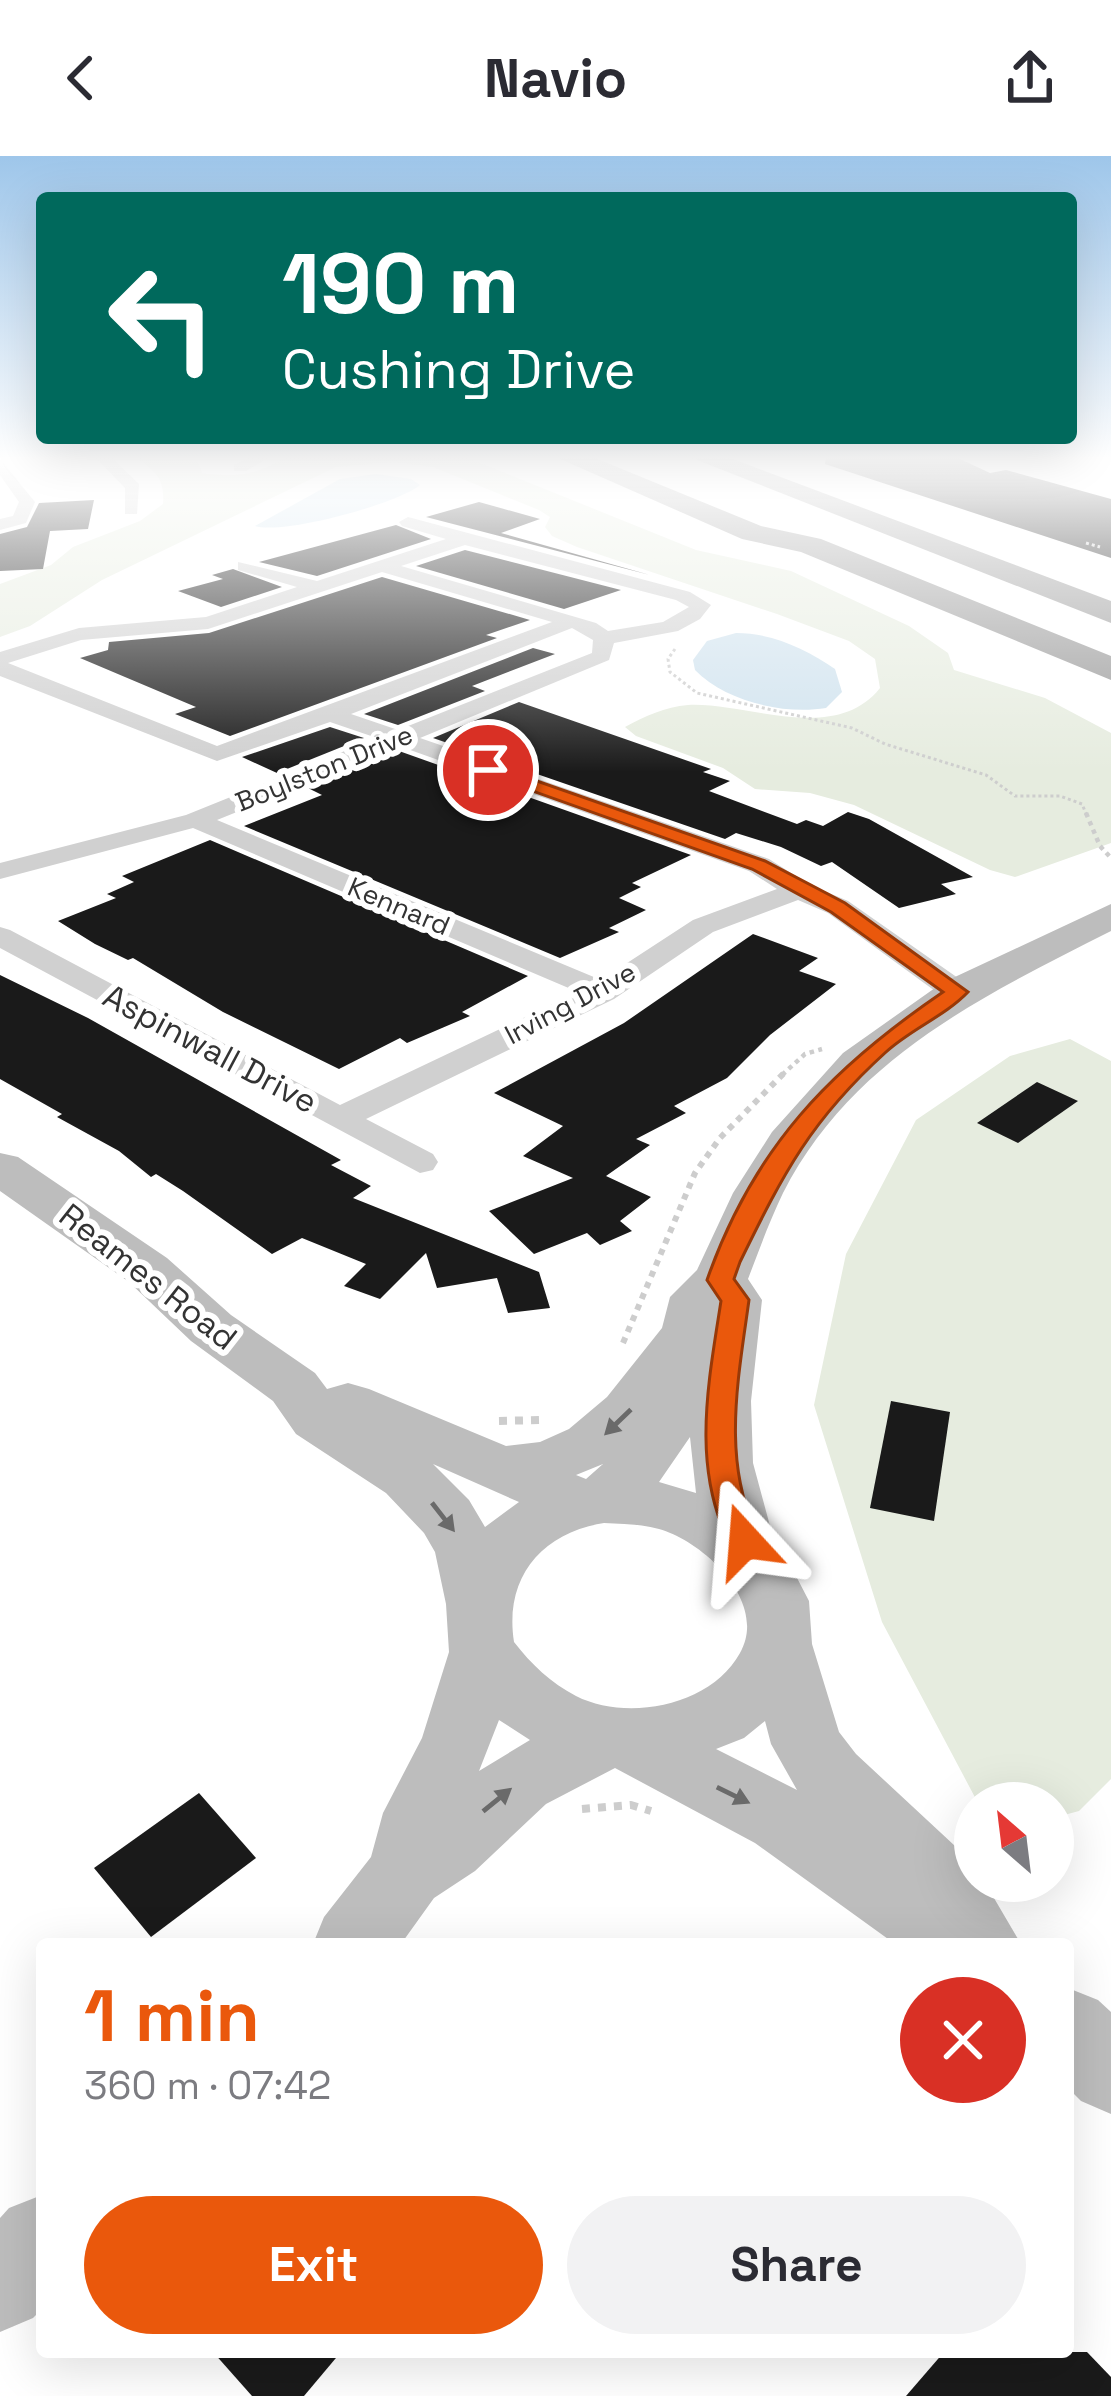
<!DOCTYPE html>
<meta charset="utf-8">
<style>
:root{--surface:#fff;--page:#f2f2f3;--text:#2b2b33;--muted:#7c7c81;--accent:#ea580c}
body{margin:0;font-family:"Space Grotesk",sans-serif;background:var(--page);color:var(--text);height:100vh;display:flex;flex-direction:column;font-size:45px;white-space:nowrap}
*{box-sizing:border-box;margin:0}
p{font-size:39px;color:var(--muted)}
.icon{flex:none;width:66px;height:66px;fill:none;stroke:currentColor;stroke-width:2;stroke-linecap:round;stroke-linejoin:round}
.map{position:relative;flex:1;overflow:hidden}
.details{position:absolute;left:36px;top:1782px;width:1038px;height:420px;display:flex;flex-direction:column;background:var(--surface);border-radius:12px;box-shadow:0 12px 48px #0002}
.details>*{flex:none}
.hud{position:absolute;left:36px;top:36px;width:1041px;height:252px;border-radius:12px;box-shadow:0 12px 48px #0002;background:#00695c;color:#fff;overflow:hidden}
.needle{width:78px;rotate:332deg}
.fabs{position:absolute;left:954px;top:1626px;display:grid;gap:24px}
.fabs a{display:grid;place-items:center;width:120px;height:120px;border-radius:50%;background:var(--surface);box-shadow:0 12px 48px #0002;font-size:60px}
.pin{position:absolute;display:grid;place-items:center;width:102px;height:102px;color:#fff;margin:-51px;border:6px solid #fff;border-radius:50%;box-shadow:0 3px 12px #0007}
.me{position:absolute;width:132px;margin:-66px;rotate:341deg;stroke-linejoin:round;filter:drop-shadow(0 0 9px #0008)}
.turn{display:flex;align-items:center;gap:42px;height:252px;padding:0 48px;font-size:54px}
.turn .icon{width:156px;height:156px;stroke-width:2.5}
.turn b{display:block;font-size:84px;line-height:102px}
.round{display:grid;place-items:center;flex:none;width:126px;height:126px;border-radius:63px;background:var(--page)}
.headline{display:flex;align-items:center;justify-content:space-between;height:204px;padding:0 48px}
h1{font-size:72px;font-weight:800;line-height:90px;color:var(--accent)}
.cta{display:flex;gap:24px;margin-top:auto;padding:24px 48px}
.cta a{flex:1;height:138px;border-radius:72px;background:var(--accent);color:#fff;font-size:48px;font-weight:800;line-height:138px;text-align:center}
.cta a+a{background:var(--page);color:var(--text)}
header{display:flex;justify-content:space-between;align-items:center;height:156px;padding:0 48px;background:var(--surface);font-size:54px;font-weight:800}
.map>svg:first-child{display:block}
.green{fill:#e6ecdf}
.water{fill:#cfe2ee}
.building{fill:#1a1a1a}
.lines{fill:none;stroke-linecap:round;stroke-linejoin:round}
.path-far3{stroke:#cdcdcd;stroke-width:3;stroke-dasharray:3 3;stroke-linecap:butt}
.path-far2{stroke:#cdcdcd;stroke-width:4.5;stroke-dasharray:4.5 4.5;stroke-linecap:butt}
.path-far1{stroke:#cdcdcd;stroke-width:6;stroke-dasharray:6 6;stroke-linecap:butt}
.path{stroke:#cdcdcd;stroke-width:8;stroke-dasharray:8 8;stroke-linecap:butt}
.street{fill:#d0d0d0;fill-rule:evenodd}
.secondary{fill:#bdbdbd;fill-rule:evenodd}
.highway{fill:#9a9a9a;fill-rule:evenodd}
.oneway{fill:#6a6a6a}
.route{fill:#ea580c;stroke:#983908;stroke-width:3}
.labels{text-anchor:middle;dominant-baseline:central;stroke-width:12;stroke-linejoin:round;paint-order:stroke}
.far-street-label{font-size:27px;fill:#333;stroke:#fff}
.street-label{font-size:33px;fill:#333;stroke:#fff}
</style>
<header><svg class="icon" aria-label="back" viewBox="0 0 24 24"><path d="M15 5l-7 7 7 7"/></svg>Navio<svg class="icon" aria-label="share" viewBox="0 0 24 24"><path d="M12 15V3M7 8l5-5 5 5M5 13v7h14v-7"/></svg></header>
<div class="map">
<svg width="1111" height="2240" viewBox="0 0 1111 2240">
<rect width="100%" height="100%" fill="#fff"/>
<g class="green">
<path d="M136 302 198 305 202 317C234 322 257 319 284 302H468L696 394 791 415 909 470 948 497 954 514 1045 542 1111 577V687L1015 721 990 714 854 649 810 637 755 633 723 612 636 580 625 571C645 560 665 551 688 549 747 546 835 589 880 532L875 503 849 485 777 458 577 391 552 380 545 371 550 361 539 354 433 311 393 306 336 311 102 424 30 470 0 481V428L51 409 73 391 140 365 163 348C165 323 156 315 136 302Z"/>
<polygon points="1070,883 1111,905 1111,1623 1079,1655 1053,1662 1053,1647 978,1647 882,1466 814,1249 846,1098 916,964 1010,900"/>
</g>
<g class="water">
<path d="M376 318 411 323 420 329C397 348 283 379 255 370L340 323Z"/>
<path d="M736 477C772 477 806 493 835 513L842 536 826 552C783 559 725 545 695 514L693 504 707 485Z"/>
</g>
<g class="building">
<polygon points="826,302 958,302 990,317 1006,314 1111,343 1111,402 825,308"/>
<polygon points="94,344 88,373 50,375 43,413 0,415 0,378 27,371 39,347"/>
<polygon points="479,346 540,363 501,377 650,419 426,361"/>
<polygon points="396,369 431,383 317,420 259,406"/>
<polygon points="465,394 621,434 564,453 416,410"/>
<polygon points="233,413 282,431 221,451 178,435 223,423 212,419"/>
<polygon points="382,421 530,464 486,479 497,482 230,580 175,558 196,551 80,502 108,494 109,486 209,477"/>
<polygon points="533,492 555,498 472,530 485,535 398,569 364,558"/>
<polygon points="519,546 711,613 703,616 730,625 709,635 797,668 806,664 823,670 848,656 869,663 973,721 941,728 956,738 899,752 832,706 821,710 781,691 736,677 725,683 433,582"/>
<polygon points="330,571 364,582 277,617 242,601"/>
<polygon points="399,595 691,699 632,727 641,731 619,742 646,754 609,772 619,776 560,802 244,670 322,639 308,632"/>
<polygon points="210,684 528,820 462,856 470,860 407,887 400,882 339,913 223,856 133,802 128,804 95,788 58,765 116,742 107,738 134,726 122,720"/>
<polygon points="753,778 818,802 799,815 836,828 770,879 727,922 674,950 686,957 636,983 650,989 606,1020 651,1041 620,1065 632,1075 600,1089 587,1077 534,1098 489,1055 573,1022 523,1000 563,970 494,937 624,867"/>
<polygon points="0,819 88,862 341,1004 331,1009 371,1030 353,1042 539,1116 550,1152 508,1157 497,1122 437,1132 426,1097 380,1143 344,1130 366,1108 302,1082 272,1098 183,1035 156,1018 151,1021 119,995 57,961 62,958 0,923"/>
<polygon points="1037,926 1078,945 1018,987 977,967"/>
<polygon points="891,1245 950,1256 934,1365 870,1352"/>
<polygon points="199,1637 256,1702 151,1781 94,1712"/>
<polygon points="213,2196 341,2196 304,2240 252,2240"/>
<polygon points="944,2196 1087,2196 1111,2221 1111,2240 906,2240"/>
</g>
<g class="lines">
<g class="path-far3">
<polyline points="1086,387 1100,391"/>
<polyline points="675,493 668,503 670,516 697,537 852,572 885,588 986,619 1015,640 1060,640 1082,648 1087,660"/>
</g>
<g class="path-far2">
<polyline points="1086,657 1100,690 1111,702"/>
<polyline points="782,919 805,898 822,893"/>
</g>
<polyline class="path-far1" points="623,1187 695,1017 720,982 785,916"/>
<g class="path">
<polyline points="499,1265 539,1264"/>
<polyline points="582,1653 631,1649 651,1655"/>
</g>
<g class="street">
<polygon points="96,302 112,302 139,328 137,358 125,358 125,332"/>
<polygon points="248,302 268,302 246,315 234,315 234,309"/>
<polygon points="0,303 35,346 26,367 0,374 0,363 13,360 19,346 0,319"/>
<path d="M408 361 690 436 711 449 700 463 678 475 614 487 609 504 420 582 769 703 810 729 848 745 968 829 972 836 968 843H946L828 757 798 744 713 776 614 843 366 963 433 998 438 1006 433 1014 420 1017 0 792V771L10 774 340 949 578 836 193 672 0 723V707L186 659 377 582 330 566 217 605 0 520V496L79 472 206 461 297 431 238 414V406L317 425 446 383 402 370 399 366ZM465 389 676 444 689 451 663 466 608 475 596 467 401 410ZM382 416 552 466 217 590 8 507 81 484 208 473ZM572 472 593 484 592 497 398 574 351 558ZM399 590 749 715 777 733 693 764 601 824 217 664Z"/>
</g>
<g class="secondary">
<path d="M1111 748V775C983 840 852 902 783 1037 770 1064 759 1094 748 1123L762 1144 751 1245 753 1307 770 1370 809 1445 812 1488 839 1576 856 1598 969 1703 975 1712V1725H984L1021 1788H895L755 1687 615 1612 546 1648 475 1715 434 1742 401 1788H313L324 1761 371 1701 383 1657 422 1582 449 1496 446 1448 435 1396 424 1377 386 1337 296 1278 273 1245 191 1185 129 1126 0 1035V997L18 1001 167 1102 231 1159 315 1217 327 1233 348 1227 369 1233 506 1290 540 1286 569 1273 607 1241 662 1172 670 1141 697 1114 733 1037 772 976 843 897 942 827ZM690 1281 696 1337 659 1326ZM433 1308 519 1346 485 1371 469 1344ZM603 1308 586 1323 576 1319ZM604 1367C622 1368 641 1368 659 1373 703 1385 769 1446 740 1497 711 1550 627 1566 576 1540 551 1527 531 1508 514 1486 504 1422 541 1377 604 1367ZM499 1564 530 1584 479 1615ZM765 1565 771 1588 797 1634 716 1593 744 1582Z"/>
<polygon points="1068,1832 1098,1844 1111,1856 1111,1958 1081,1945 1068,1932"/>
<polygon points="42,2039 42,2153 33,2162 0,2176 0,2062 9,2052"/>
</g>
<g class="highway">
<polygon points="558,302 595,302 761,370 821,383 1111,500 1111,524 801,396 742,383"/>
<polygon points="692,302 730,302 1111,445 1111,467"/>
</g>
</g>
<defs><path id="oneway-solid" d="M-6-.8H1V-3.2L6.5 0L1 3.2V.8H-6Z" transform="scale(3)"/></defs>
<g class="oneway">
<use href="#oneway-solid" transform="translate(618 1266) rotate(136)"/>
<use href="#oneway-solid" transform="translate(443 1361) rotate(52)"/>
<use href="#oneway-solid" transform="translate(733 1639) rotate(26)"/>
<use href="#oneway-solid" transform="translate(497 1644) rotate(-39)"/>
</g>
<linearGradient id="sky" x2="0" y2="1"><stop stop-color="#9ec6ea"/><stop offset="0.49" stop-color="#fff"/><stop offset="1" stop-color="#fff" stop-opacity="0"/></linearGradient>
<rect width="1111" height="616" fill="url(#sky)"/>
<path class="route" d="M482 610H494L765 705 845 747 968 836C945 860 911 873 886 896 811 964 784 1016 740 1106L734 1123 749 1144C738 1224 720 1311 761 1385L756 1394H733C690 1315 708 1229 721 1145L707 1124C753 992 830 913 943 836L831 756 752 713 482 617Z"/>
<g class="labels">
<g class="far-street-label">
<text transform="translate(324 612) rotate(-22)">Boylston Drive</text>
<text transform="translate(399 750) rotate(23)">Kennard</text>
<text transform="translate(570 847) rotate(-28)">Irving Drive</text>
</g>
<g class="street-label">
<text transform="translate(210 893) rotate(28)">Aspinwall Drive</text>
<text transform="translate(148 1121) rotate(38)">Reames Road</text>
</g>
</g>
</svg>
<div class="fabs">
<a><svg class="needle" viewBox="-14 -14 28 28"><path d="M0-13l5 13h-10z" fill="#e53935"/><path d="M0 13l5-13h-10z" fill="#7c7c81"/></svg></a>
</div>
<div class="pin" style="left:488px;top:614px;background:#d93025"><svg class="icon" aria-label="arrive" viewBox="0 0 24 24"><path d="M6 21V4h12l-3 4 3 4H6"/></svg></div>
<svg class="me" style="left:745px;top:1385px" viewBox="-20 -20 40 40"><path d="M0-17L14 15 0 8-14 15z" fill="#ea580c" stroke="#fff" stroke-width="4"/></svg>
<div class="hud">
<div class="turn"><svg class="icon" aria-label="left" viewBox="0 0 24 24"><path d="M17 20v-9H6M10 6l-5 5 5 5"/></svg><div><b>190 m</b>Cushing Drive</div></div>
</div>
<section class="details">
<div class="headline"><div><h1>1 min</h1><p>360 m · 07:42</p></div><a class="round" style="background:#d93025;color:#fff"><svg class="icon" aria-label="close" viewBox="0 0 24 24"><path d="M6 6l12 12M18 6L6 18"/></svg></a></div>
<div class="cta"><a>Exit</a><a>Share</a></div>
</section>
</div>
